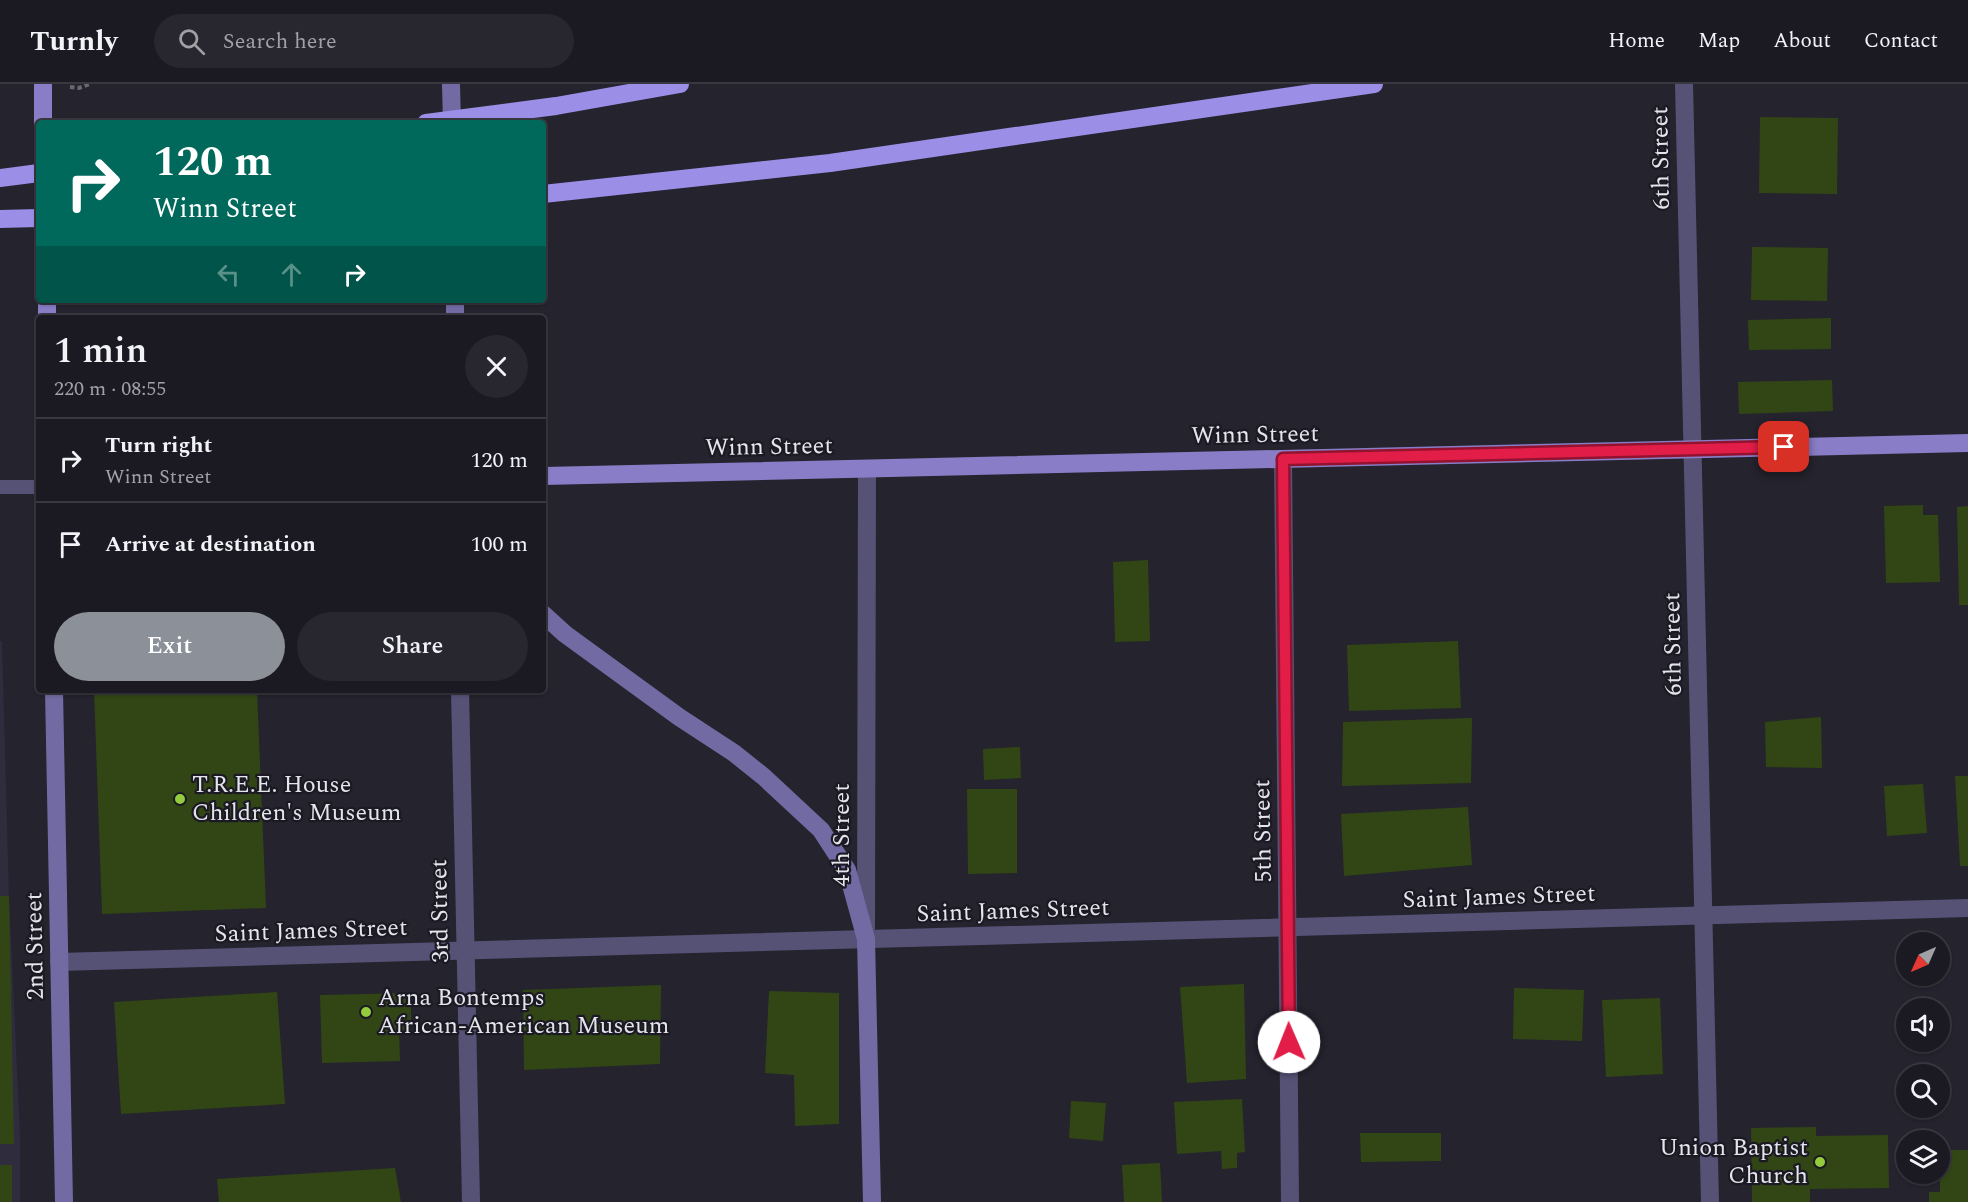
<!DOCTYPE html>
<meta charset="utf-8">
<style>
:root{--surface:#1b1a22;--page:#28272f;--text:#f1f3f6;--muted:#a0a1a5;--line:#393840;--accent:#8c9099}
body{margin:0;font-family:Spectral,serif;background:var(--page);color:var(--text);height:100vh;display:flex;flex-direction:column;font-size:22px;white-space:nowrap}
*{box-sizing:border-box;margin:0}
p{font-size:20px;color:var(--muted)}
.icon{flex:none;width:33px;height:33px;fill:none;stroke:currentColor;stroke-width:2;stroke-linecap:round;stroke-linejoin:round}
.map{position:relative;flex:1;overflow:hidden}
.panel{position:absolute;left:36px;top:231px;width:510px;height:378px;display:flex;flex-direction:column;background:var(--surface);border-radius:6px;box-shadow:0 2px 4px #0004,0 0 0 2px var(--line)}
.panel>*{flex:none}
.hud{position:absolute;left:36px;top:36px;width:510px;height:183px;border-radius:6px;box-shadow:0 2px 4px #0004,0 0 0 2px var(--line);background:#00695c;color:#fff;overflow:hidden}
.needle{width:39px;rotate:225deg}
.tools{position:absolute;left:1896px;top:848px;display:grid;gap:12px}
.tools a{display:grid;place-items:center;width:54px;height:54px;border-radius:50%;background:var(--surface);box-shadow:0 2px 4px #0004,0 0 0 2px var(--line);font-size:30px}
.pin{position:absolute;display:grid;place-items:center;width:51px;height:51px;color:#fff;margin:-26px;border-radius:12px;box-shadow:0 3px 9px #0006}
.me{position:absolute;width:66px;margin:-33px;rotate:359deg;stroke-linejoin:round;filter:drop-shadow(0 0 4px #0008)}
.turn{display:flex;align-items:center;gap:21px;height:126px;padding:0 18px;font-size:27px}
.turn .icon{width:78px;height:78px;stroke-width:2.5}
.turn b{display:block;font-size:42px;line-height:51px}
.lanes{display:flex;align-items:center;height:57px;padding:0 18px;background:#0003;justify-content:center;gap:30px;direction:ltr}
.lanes .off{opacity:.35}
.round{display:grid;place-items:center;flex:none;width:63px;height:63px;border-radius:32px;background:var(--page)}
.headline{display:flex;align-items:center;justify-content:space-between;height:102px;padding:0 18px}
h1{font-size:36px;font-weight:600;line-height:45px}
.button{display:flex;gap:12px;margin-top:auto;padding:12px 18px}
.button a{flex:1;height:69px;border-radius:36px;background:var(--accent);color:#fff;font-size:24px;font-weight:600;line-height:69px;text-align:center}
.button a+a{background:var(--page);color:var(--text)}
ul{padding:0;list-style:none}
li{display:flex;align-items:center;gap:18px;height:84px;padding:0 18px;border-top:2px solid var(--line)}
li div{flex:1}
li b{display:block;font-size:22px}
li em{font-style:normal}
header{display:flex;align-items:center;gap:36px;box-sizing:border-box;height:84px;padding:0 30px;background:var(--surface);border-bottom:2px solid var(--line)}
header strong{font-size:28px}
nav{display:flex;gap:33px;margin-inline-start:auto;font-size:21px}
.search{width:420px;height:54px;background:var(--page);display:flex;align-items:center;gap:15px;box-sizing:border-box;padding:0 21px;border-radius:33px;color:var(--muted);font-size:22px}
.map>svg:first-child{display:block}
.built{fill:#2e2c3d}
.building{fill:#324615}
.lines{fill:none;stroke-linecap:round;stroke-linejoin:round}
.path{stroke:#696872;stroke-width:4;stroke-dasharray:4.5 3;stroke-linecap:butt}
.service{stroke:#565276;stroke-width:14}
.minor{stroke:#565276;stroke-width:18}
.secondary{stroke:#726ba3;stroke-width:18}
.primary{stroke:#887dc6;stroke-width:18}
.motorway{stroke:#9b8ee6;stroke-width:18}
.route-casing{stroke:#92132f;stroke-width:15}
.route{stroke:#e11d48;stroke-width:10}
.poi-dot{fill:#94cc3c;stroke:#1b1a24;stroke-width:2}
.labels{text-anchor:middle;dominant-baseline:central;stroke-width:4.5;stroke-linejoin:round;paint-order:stroke}
.street-label{font-size:24px;fill:#e4e4eb;stroke:#1b1a24}
.poi-label{font-size:24px;fill:#e4e4eb;stroke:#1b1a24;text-anchor:start}
</style>
<header>
<strong>Turnly</strong>
<div class="search"><svg class="icon" aria-label="search" viewBox="0 0 24 24"><circle cx="10" cy="10" r="6"/><path d="M15 15l6 6"/></svg>Search here</div>
<nav><a>Home</a><a>Map</a><a>About</a><a>Contact</a></nav>
</header>
<div class="map">
<svg width="1968" height="1118" viewBox="0 0 1968 1118">
<rect width="100%" height="100%" fill="#24232e"/>
<polygon class="built" points="0,557 2,557 9,812 20,1051 20,1118 0,1118"/>
<g class="building">
<polygon points="1760,33 1838,34 1837,110 1759,109"/>
<polygon points="1752,163 1828,164 1827,217 1751,216"/>
<polygon points="1831,234 1831,265 1749,266 1748,236"/>
<polygon points="1832,296 1833,327 1739,330 1738,298"/>
<polygon points="1923,421 1923,431 1938,431 1940,498 1886,499 1884,422"/>
<polygon points="1968,422 1968,521 1959,521 1957,423"/>
<polygon points="1148,476 1150,557 1115,558 1113,478"/>
<polygon points="1458,557 1461,624 1349,627 1347,561"/>
<polygon points="94,606 257,606 266,824 102,830"/>
<polygon points="1821,633 1822,684 1766,683 1765,638"/>
<polygon points="1472,634 1471,699 1342,702 1343,638"/>
<polygon points="1020,663 1021,694 984,696 983,665"/>
<polygon points="1955,692 1968,692 1968,782 1960,782"/>
<polygon points="1923,700 1927,749 1887,752 1884,702"/>
<polygon points="967,705 1017,705 1017,789 968,790"/>
<polygon points="1468,723 1472,781 1344,792 1341,730"/>
<polygon points="0,812 9,812 14,1060 0,1060"/>
<polygon points="1244,900 1246,995 1187,999 1180,903"/>
<polygon points="661,901 660,980 524,986 523,906"/>
<polygon points="1514,904 1584,906 1582,957 1513,955"/>
<polygon points="769,907 839,909 839,1040 795,1042 794,991 765,989"/>
<polygon points="277,908 285,1020 121,1030 114,918"/>
<polygon points="411,909 411,947 399,946 400,977 322,979 320,911"/>
<polygon points="1660,914 1663,990 1606,993 1602,916"/>
<polygon points="1242,1015 1245,1068 1237,1069 1237,1084 1222,1085 1221,1067 1177,1070 1174,1018"/>
<polygon points="1071,1017 1106,1019 1103,1057 1069,1054"/>
<polygon points="1816,1043 1816,1052 1888,1051 1889,1104 1810,1105 1810,1118 1752,1118 1751,1044"/>
<polygon points="1360,1049 1441,1049 1441,1077 1361,1078"/>
<polygon points="1940,1066 1968,1066 1968,1118 1929,1118 1929,1108 1940,1108"/>
<polygon points="1160,1079 1162,1118 1124,1118 1122,1081"/>
<rect x="0" y="1081" width="12" height="37"/>
<polygon points="395,1084 401,1118 219,1118 217,1095"/>
</g>
<g class="lines">
<polyline class="path" points="70,3 79,4 90,0"/>
<polyline class="service" points="0,403 39,403"/>
<g class="minor">
<polyline points="1684,0 1710,1118"/>
<polyline points="1283,375 1290,1118"/>
<polyline points="460,606 471,1118"/>
<polyline points="866,845 867,385"/>
<polyline points="59,878 1968,824"/>
</g>
<g class="secondary">
<polyline points="451,0 452,39"/>
<polyline points="455,216 455,234"/>
<polyline points="543,530 565,550 679,633 734,669 764,693 821,746 847,786 866,855 872,1118"/>
<polyline points="54,606 64,1118"/>
</g>
<g class="primary">
<polyline points="43,0 43,39"/>
<polyline points="47,216 47,234"/>
<polyline points="543,392 1968,359"/>
</g>
<g class="motorway">
<polyline points="426,39 556,22 680,0"/>
<polyline points="0,94 39,89"/>
<polyline points="543,110 830,79 1374,0"/>
<polyline points="0,135 39,134"/>
</g>
</g>
<g class="lines">
<g class="route-casing">
<polyline id="route" points="1289,958 1283,375 1784,363"/>
</g>
<use href="#route" class="route"/>
</g>
<g class="poi-dot">
<circle cx="180" cy="715" r="6"/>
<circle cx="366" cy="928" r="6"/>
<circle cx="1820" cy="1078" r="6"/>
</g>
<g class="labels">
<g class="street-label">
<text transform="translate(1661 74) rotate(-91)">6th Street</text>
<text transform="translate(1255 351) rotate(-1)">Winn Street</text>
<text transform="translate(769 363) rotate(-1)">Winn Street</text>
<text transform="translate(1673 560) rotate(-91)">6th Street</text>
<text transform="translate(1263 747) rotate(-91)">5th Street</text>
<text transform="translate(842 751) rotate(-90)">4th Street</text>
<text transform="translate(1499 813) rotate(-2)">Saint James Street</text>
<text transform="translate(440 827) rotate(-91)">3rd Street</text>
<text transform="translate(1013 827) rotate(-2)">Saint James Street</text>
<text transform="translate(311 847) rotate(-2)">Saint James Street</text>
<text transform="translate(35 862) rotate(-91)">2nd Street</text>
</g>
<g class="poi-label">
<text x="192" y="701">T.R.E.E. House<tspan x="192" dy="28">Children's Museum</tspan></text>
<text x="378" y="914">Arna Bontemps<tspan x="378" dy="28">African-American Museum</tspan></text>
<text x="1808" y="1064" text-anchor="end">Union Baptist<tspan x="1808" dy="28">Church</tspan></text>
</g>
</g>
</svg>
<div class="tools">
<a><svg class="needle" viewBox="-14 -14 28 28"><path d="M0-13l5 13h-10z" fill="#e53935"/><path d="M0 13l5-13h-10z" fill="#a0a1a5"/></svg></a>
<a><svg class="icon" aria-label="sound" viewBox="0 0 24 24"><path d="M4 9h4l5-4v14l-5-4H4zM17 9q2 3 0 6"/></svg></a>
<a><svg class="icon" aria-label="search" viewBox="0 0 24 24"><circle cx="10" cy="10" r="6"/><path d="M15 15l6 6"/></svg></a>
<a><svg class="icon" aria-label="layers" viewBox="0 0 24 24"><path d="M12 4l9 5-9 5-9-5zM3 14l9 5 9-5"/></svg></a>
</div>
<div class="pin" style="left:1784px;top:363px;background:#d93025"><svg class="icon" aria-label="arrive" viewBox="0 0 24 24"><path d="M6 21V4h12l-3 4 3 4H6"/></svg></div>
<svg class="me" style="left:1289px;top:958px" viewBox="-20 -20 40 40"><circle r="19" fill="#fff"/><path d="M0-13L10 11 0 6-10 11z" fill="#e11d48"/></svg>
<div class="hud">
<div class="turn"><svg class="icon" aria-label="right" viewBox="0 0 24 24"><path d="M7 20v-9h11M14 6l5 5-5 5"/></svg><div><b>120 m</b>Winn Street</div></div>
<div class="lanes"><svg class="icon off" aria-label="left" viewBox="0 0 24 24"><path d="M17 20v-9H6M10 6l-5 5 5 5"/></svg><svg class="icon off" aria-label="ahead" viewBox="0 0 24 24"><path d="M12 20V5M6 11l6-6 6 6"/></svg><svg class="icon" aria-label="right" viewBox="0 0 24 24"><path d="M7 20v-9h11M14 6l5 5-5 5"/></svg></div>
</div>
<section class="panel">
<div class="headline"><div><h1>1 min</h1><p>220 m · 08:55</p></div><a class="round"><svg class="icon" aria-label="close" viewBox="0 0 24 24"><path d="M6 6l12 12M18 6L6 18"/></svg></a></div>
<ul>
<li><svg class="icon" aria-label="right" viewBox="0 0 24 24"><path d="M7 20v-9h11M14 6l5 5-5 5"/></svg><div><b>Turn right</b><p>Winn Street</p></div><em>120 m</em></li>
<li><svg class="icon" aria-label="arrive" viewBox="0 0 24 24"><path d="M6 21V4h12l-3 4 3 4H6"/></svg><div><b>Arrive at destination</b></div><em>100 m</em></li>
</ul>
<div class="button"><a>Exit</a><a>Share</a></div>
</section>
</div>
